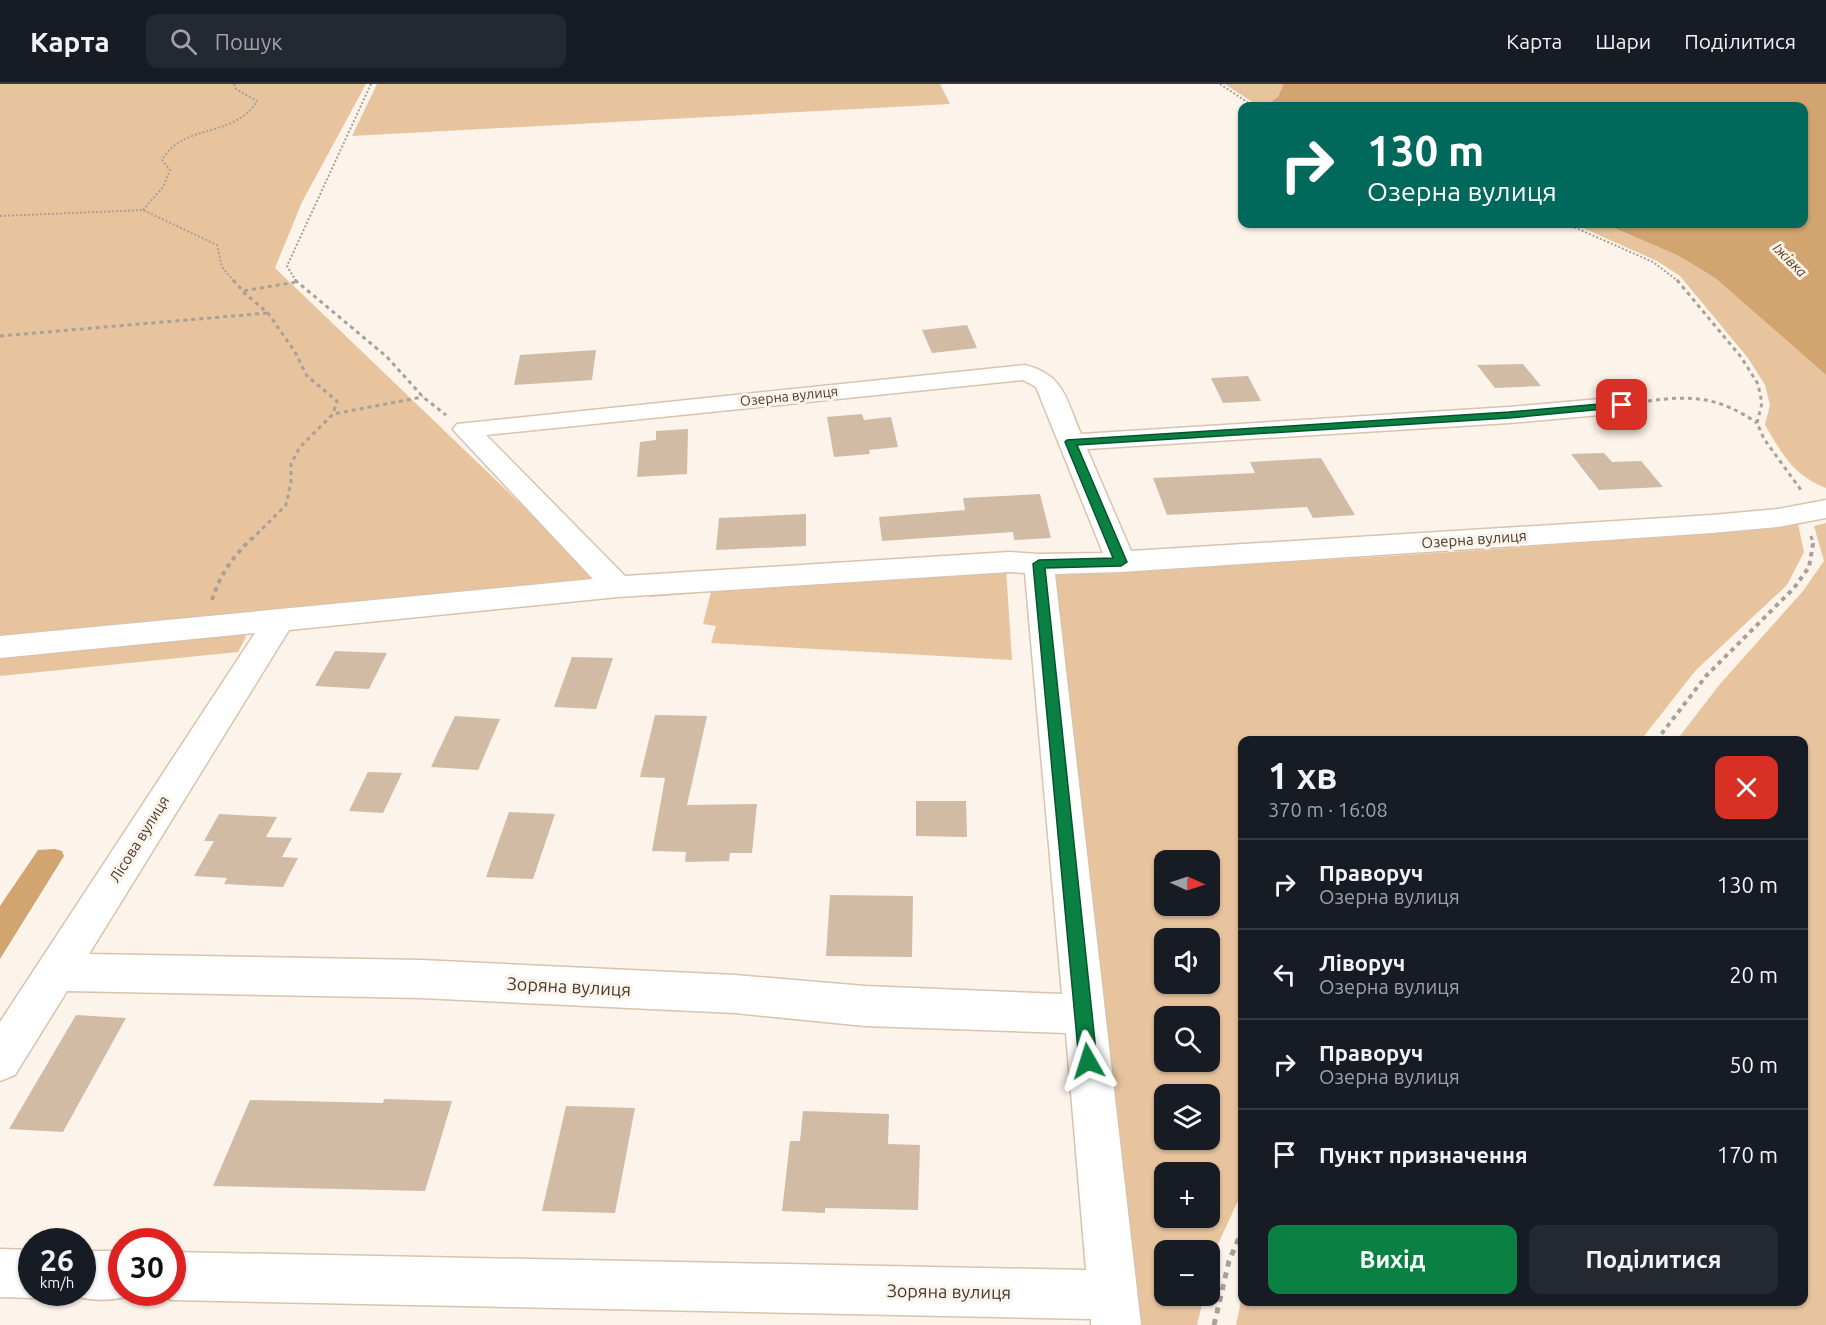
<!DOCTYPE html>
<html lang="uk">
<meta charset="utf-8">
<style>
:root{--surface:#171b24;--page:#242831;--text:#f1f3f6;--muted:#9ea1a6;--line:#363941;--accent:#0b8043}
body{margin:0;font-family:Ubuntu,sans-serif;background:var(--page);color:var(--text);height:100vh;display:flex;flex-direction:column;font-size:22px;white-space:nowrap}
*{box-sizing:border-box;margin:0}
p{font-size:20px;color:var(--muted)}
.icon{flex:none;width:33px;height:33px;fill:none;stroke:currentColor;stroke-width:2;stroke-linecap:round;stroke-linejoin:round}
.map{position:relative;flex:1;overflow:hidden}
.details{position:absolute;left:1238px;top:652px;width:570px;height:570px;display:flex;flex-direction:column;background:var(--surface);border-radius:12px;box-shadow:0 2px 4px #0004}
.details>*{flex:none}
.top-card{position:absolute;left:1238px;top:18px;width:570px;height:126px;border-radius:12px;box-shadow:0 2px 4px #0004;background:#00695c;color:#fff;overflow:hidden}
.needle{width:39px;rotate:93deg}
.controls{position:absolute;left:1154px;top:766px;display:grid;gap:12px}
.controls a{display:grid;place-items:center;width:66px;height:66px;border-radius:12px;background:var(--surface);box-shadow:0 2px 4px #0004;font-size:30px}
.speed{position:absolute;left:18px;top:1144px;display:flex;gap:12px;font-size:30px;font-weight:700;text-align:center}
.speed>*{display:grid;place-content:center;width:78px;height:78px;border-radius:50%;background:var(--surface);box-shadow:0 2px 4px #0004;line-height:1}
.speed small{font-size:15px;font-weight:400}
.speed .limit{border:9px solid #d22;background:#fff;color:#111}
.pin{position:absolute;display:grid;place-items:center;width:51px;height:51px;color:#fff;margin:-26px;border-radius:12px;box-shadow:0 3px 9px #0006}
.me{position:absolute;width:66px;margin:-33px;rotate:354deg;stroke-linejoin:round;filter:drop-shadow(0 0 4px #0008)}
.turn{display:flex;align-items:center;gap:21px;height:126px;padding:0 30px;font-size:27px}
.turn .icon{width:78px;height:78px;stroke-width:2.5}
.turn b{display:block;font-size:42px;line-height:51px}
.round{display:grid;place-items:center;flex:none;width:63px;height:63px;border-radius:12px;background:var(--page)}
.overview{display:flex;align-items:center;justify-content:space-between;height:102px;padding:0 30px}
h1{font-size:36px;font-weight:600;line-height:45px}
.button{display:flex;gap:12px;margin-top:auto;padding:12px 30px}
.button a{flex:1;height:69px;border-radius:12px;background:var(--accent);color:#fff;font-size:24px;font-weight:600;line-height:69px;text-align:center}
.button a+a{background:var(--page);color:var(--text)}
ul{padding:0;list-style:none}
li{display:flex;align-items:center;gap:18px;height:90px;padding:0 30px;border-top:2px solid var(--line)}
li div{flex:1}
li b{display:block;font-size:22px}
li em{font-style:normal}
header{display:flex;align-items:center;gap:36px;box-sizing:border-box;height:84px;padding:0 30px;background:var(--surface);border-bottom:2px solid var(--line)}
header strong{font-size:28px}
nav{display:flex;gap:33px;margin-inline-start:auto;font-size:21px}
.search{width:420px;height:54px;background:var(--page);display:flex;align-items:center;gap:15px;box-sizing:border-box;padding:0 21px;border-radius:12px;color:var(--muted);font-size:22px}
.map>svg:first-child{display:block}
.green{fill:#e7c49e;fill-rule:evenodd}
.water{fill:#d2a470}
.building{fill:#d1bba5}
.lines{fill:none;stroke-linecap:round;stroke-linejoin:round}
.street-casing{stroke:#d9c3ad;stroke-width:3}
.path-far3{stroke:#a9a097;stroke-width:2;stroke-dasharray:2 2;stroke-linecap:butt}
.path-far2{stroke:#a9a097;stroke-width:3;stroke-dasharray:4 4;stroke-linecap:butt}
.path-far1{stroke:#a9a097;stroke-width:4;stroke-dasharray:4.5 4.5;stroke-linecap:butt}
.path{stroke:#a9a097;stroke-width:5;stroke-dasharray:6 6;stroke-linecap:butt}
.street{fill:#fff;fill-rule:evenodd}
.route{fill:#0b8043;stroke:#07532c;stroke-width:1.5}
.labels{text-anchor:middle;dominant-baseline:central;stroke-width:6;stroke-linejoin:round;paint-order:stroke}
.far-water-label{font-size:14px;font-style:italic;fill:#5b3b13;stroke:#fcf3ea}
.far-street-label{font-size:14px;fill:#443b32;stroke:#fcf3ea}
.street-label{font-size:15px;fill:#443b32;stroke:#fcf3ea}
.near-street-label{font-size:18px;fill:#443b32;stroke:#fcf3ea}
</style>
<header>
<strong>Карта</strong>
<div class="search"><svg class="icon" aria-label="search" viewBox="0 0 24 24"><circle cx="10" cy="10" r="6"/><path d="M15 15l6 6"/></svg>Пошук</div>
<nav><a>Карта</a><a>Шари</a><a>Поділитися</a></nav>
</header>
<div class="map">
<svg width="1826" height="1241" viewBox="0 0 1826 1241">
<rect width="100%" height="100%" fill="#fcf3ea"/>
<g class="green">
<polygon points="0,0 366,0 302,118 275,184 603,499 0,555"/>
<polygon points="377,0 940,0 950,20 352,52"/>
<polygon points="1225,0 1350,0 1356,22 1272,17 1279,22 1258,22"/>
<path d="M1574 140H1605L1679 172 1715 194 1826 291V404C1793 391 1783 371 1765 341L1770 321 1765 301 1748 274 1680 192 1657 177Z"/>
<polygon points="1826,439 1826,1241 1236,1241 1242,1212 1242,1218 1803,1218 1803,657 1676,657 1720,600 1803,507 1824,477 1814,442"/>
<path d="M1798 440 1804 468 1787 501 1696 586 1640 657H1242V1108L1214 1169 1209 1190V1167H1164V1212H1204L1197 1241H1131L1051 486C1301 481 1549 463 1798 440ZM1164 777H1209V822H1164ZM1164 855H1209V900H1164ZM1164 933H1209V978H1164ZM1164 1011H1209V1056H1164ZM1164 1089H1209V1134H1164Z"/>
<polygon points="1006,485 1012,576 711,559 716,542 703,540 711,508 650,513 650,509"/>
<polygon points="240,547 246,553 238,568 0,592 0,571"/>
</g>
<g class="water">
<polygon points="1284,0 1826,0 1826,291 1715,194 1679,172 1605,140 1803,140 1803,22 1279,22 1272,17 1278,13"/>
<polygon points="55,765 62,767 64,772 0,875 0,822 38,766"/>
</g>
<g class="building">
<polygon points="967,241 977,264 932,269 922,246"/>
<polygon points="596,266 592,296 514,301 520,271"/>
<polygon points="1523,280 1541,302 1495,304 1477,281"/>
<polygon points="1248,292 1261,317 1223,319 1211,294"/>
<polygon points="862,330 864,336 891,333 898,363 869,366 870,370 834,373 827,333"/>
<polygon points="688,345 687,390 637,393 640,358 656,356 656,347"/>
<polygon points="1604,369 1612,378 1641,377 1663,403 1599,406 1571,370"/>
<polygon points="1321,374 1355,431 1313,434 1307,423 1167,431 1153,394 1255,389 1250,378"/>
<polygon points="1040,410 1051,454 1014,456 1013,448 882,457 879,433 965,426 963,414"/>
<polygon points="806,430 806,462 716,466 719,434"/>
<polygon points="335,567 387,569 369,605 315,602"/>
<polygon points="572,573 613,574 596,625 554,623"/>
<polygon points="655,631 707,632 687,721 757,720 752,769 730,769 729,777 685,778 686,768 652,767 665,694 640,693"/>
<polygon points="455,632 500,635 478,686 431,683"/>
<polygon points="368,688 402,689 383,729 349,727"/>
<polygon points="916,717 966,717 967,753 916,752"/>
<polygon points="509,728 555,730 533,795 486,793"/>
<polygon points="219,730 277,733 266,753 292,754 282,773 298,774 283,803 224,800 227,794 194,792 214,757 204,757"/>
<polygon points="830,811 913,812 912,873 826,872"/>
<polygon points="76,931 126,934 63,1048 9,1045"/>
<polygon points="384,1015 452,1017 425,1107 213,1102 250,1016 383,1019"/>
<polygon points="566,1022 635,1024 615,1129 542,1127"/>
<polygon points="803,1027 889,1030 888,1060 920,1061 918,1126 825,1124 825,1129 782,1127 790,1057 800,1057"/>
</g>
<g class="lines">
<g class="street-casing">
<g id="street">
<path d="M1025 281C1065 291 1066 316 1081 350L1509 323 1622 313 1631 316 1635 321 1631 326 1622 329 1509 339 1087 365 1131 467 1712 431 1778 425 1826 416V434L1778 443 1712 449 1121 488 1055 490 1141 1241H1091V1235L172 1216 155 1209H172V1168L1086 1186 1066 949 865 942 735 929 421 914 67 907 15 991 0 997V938L255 549 0 574V552L593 495 457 350 453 345 457 340ZM1023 296 1036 303 1103 469 1039 470 1009 468 625 492 486 351ZM1009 488 1025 489 1062 910 865 902 735 891 421 876 89 870 289 546 618 513Z"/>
<polygon points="0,1165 32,1166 32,1209 44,1209 32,1214 0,1213"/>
<path d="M82 1167H122V1209H137C115 1218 89 1218 67 1209H82Z"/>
</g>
</g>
<g class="path-far3">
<polyline points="1220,0 1253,22"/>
<path d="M143 126 163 103 170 86 162 76C184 38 234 55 257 17L236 5 234 0"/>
<polyline points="0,132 143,126 217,161 222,183 234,197"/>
<polyline points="1567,140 1653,178 1678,197"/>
<polyline points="296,197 287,182 371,0"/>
</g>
<g class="path-far2">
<polyline points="233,196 243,207 296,198"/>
<polyline points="295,196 387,273 423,313 446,331"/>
<polyline points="1677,196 1741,273 1758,300 1762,319 1757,339 1764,355 1801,406"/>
<polyline points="243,208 268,229 295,268 307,292 337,317 333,330"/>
<polyline points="0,252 268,229"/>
<path d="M1648 317C1693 311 1719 313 1757 339"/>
<polyline points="1811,452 1812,456"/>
<polyline points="251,456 286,421 291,398 291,380 300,363 333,330 423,313"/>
</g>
<g class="path-far1">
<path d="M212 516C220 490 233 473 252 454"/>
<polyline points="1656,657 1706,592 1794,504 1809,483 1813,460 1812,454"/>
</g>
<polyline class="path" points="1214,1241 1229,1177 1242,1147"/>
<use href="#street" class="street"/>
</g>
<polygon class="route" points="1622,318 1625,319 1625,323 1509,334 1077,361 1127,478 1121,482 1045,484 1097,977 1094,983 1088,985 1082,983 1079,977 1033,480 1039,476 1113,474 1065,358 1067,356 1509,328"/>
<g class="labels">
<g class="far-water-label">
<text transform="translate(1790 176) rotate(45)">Іжівка</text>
</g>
<g class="far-street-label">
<text transform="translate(789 312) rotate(-6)">Озерна вулиця</text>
</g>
<g class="street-label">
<text transform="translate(1474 455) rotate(-4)">Озерна вулиця</text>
<text transform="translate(139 755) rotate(-58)">Лісова вулиця</text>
</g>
<g class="near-street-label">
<text transform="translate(569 902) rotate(3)">Зоряна вулиця</text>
<text transform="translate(949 1207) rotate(1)">Зоряна вулиця</text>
</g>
</g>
</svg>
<div class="controls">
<a><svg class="needle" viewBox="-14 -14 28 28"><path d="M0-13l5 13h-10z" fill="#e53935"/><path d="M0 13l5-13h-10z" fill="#9ea1a6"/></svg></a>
<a><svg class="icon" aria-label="sound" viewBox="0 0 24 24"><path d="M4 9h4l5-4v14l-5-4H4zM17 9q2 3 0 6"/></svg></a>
<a><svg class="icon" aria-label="search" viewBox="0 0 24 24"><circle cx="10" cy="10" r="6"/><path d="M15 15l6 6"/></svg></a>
<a><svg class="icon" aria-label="layers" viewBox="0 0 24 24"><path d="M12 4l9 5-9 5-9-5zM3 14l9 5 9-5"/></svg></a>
<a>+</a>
<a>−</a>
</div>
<div class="speed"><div>26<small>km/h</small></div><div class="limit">30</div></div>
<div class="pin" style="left:1622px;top:321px;background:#d93025"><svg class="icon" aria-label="arrive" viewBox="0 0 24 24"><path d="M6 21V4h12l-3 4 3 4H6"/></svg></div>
<svg class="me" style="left:1088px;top:977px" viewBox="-20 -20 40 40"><path d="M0-17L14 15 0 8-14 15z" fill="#0b8043" stroke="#fff" stroke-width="4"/></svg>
<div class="top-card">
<div class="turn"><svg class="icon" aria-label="right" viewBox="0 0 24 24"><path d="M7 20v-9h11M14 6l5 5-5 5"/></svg><div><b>130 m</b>Озерна вулиця</div></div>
</div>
<section class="details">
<div class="overview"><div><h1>1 хв</h1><p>370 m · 16:08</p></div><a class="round" style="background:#d93025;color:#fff"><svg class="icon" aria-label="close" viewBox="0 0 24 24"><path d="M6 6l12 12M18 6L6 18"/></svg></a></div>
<ul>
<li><svg class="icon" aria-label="right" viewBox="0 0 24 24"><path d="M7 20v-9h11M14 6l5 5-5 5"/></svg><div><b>Праворуч</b><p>Озерна вулиця</p></div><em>130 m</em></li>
<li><svg class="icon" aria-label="left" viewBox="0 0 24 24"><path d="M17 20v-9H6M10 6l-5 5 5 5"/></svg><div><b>Ліворуч</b><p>Озерна вулиця</p></div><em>20 m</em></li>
<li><svg class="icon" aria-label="right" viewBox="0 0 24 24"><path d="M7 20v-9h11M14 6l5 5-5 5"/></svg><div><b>Праворуч</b><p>Озерна вулиця</p></div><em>50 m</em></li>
<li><svg class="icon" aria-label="arrive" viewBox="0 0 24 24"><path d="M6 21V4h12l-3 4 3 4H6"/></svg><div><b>Пункт призначення</b></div><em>170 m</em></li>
</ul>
<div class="button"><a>Вихід</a><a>Поділитися</a></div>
</section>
</div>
